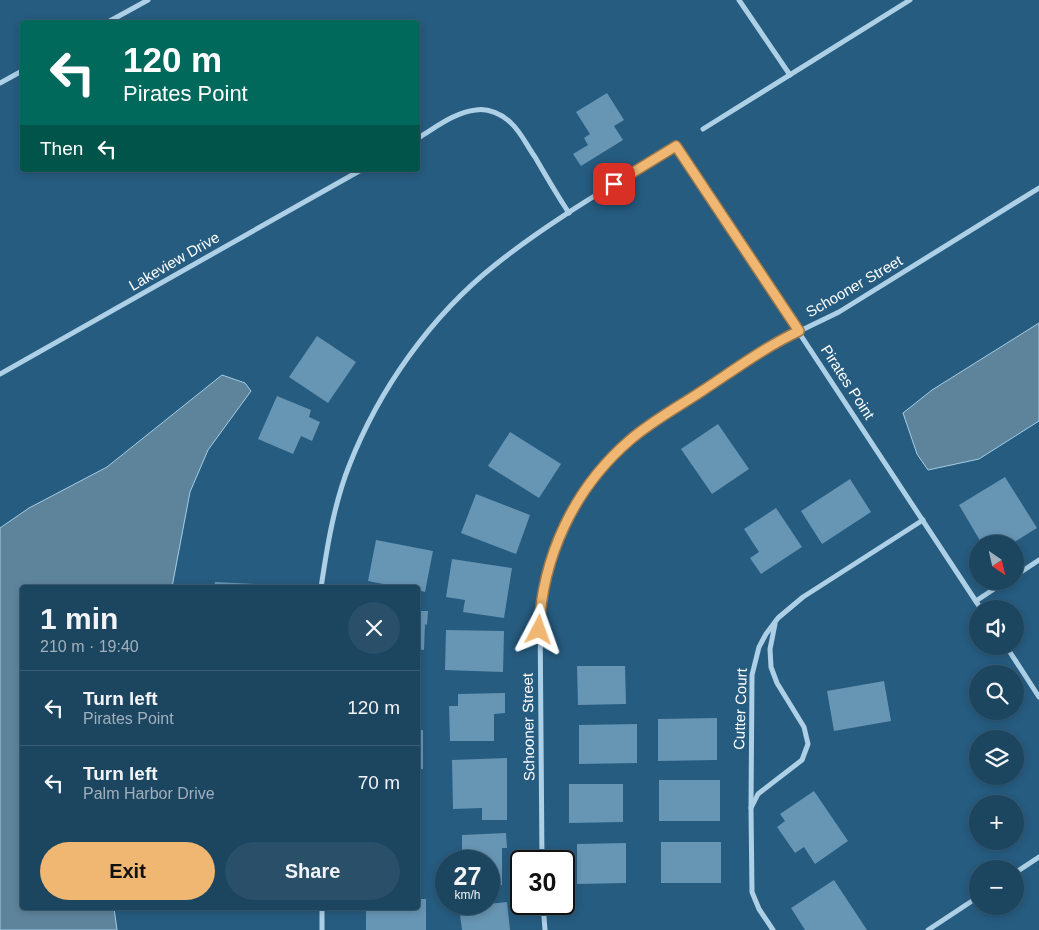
<!DOCTYPE html>
<meta charset="utf-8">
<style>
:root{--surface:#1c4560;--page:#294f69;--text:#f1f3f6;--muted:#a0b1bd;--line:#3a5d75;--accent:#efb772}
body{margin:0;font-family:Arial,sans-serif;background:var(--page);color:var(--text);height:100vh;display:flex;flex-direction:column;font-size:19px;white-space:nowrap}
*{box-sizing:border-box;margin:0}
p{font-size:16px;color:var(--muted)}
.icon{flex:none;width:28px;height:28px;fill:none;stroke:currentColor;stroke-width:2;stroke-linecap:round;stroke-linejoin:round}
.map{position:relative;flex:1;overflow:hidden}
.side{position:absolute;left:20px;top:585px;width:400px;height:325px;display:flex;flex-direction:column;background:var(--surface);border-radius:5px;box-shadow:0 2px 8px #0003,0 0 0 1px var(--line)}
.side>*{flex:none}
.top-card{position:absolute;left:20px;top:20px;width:400px;height:152px;border-radius:5px;box-shadow:0 2px 8px #0003,0 0 0 1px var(--line);background:#00695c;color:#fff;overflow:hidden}
.needle{width:32px;rotate:146deg}
.buttons{position:absolute;left:969px;top:535px;display:grid;gap:10px}
.buttons a{display:grid;place-items:center;width:55px;height:55px;border-radius:50%;background:var(--surface);box-shadow:0 2px 8px #0003,0 0 0 1px var(--line);font-size:25px}
.speed{position:absolute;left:435px;top:850px;display:flex;gap:10px;font-size:25px;font-weight:700;text-align:center}
.speed>*{display:grid;place-content:center;width:65px;height:65px;border-radius:50%;background:var(--surface);box-shadow:0 2px 8px #0003,0 0 0 1px var(--line);line-height:1}
.speed small{font-size:12px;font-weight:400}
.speed .limit{border:2px solid #111;border-radius:8px;background:#fff;color:#111}
.pin{position:absolute;display:grid;place-items:center;width:42px;height:42px;color:#fff;margin:-21px;border-radius:10px;box-shadow:0 2px 8px #0006}
.me{position:absolute;width:55px;margin:-28px;rotate:4deg;stroke-linejoin:round;filter:drop-shadow(0 0 4px #0008)}
.turn{display:flex;align-items:center;gap:18px;height:105px;padding:0 20px;font-size:22px}
.turn .icon{width:65px;height:65px;stroke-width:2.5}
.turn b{display:block;font-size:35px;line-height:42px}
.then{display:flex;align-items:center;height:48px;padding:0 20px;background:#0003;gap:10px;font-size:19px}
.round{display:grid;place-items:center;flex:none;width:52px;height:52px;border-radius:26px;background:var(--page)}
.summary{display:flex;align-items:center;justify-content:space-between;height:85px;padding:0 20px}
h1{font-size:30px;font-weight:600;line-height:38px}
.action{display:flex;gap:10px;margin-top:auto;padding:10px 20px}
.action a{flex:1;height:58px;border-radius:30px;background:var(--accent);color:#111;font-size:20px;font-weight:600;line-height:58px;text-align:center}
.action a+a{background:var(--page);color:var(--text)}
ul{padding:0;list-style:none}
li{display:flex;align-items:center;gap:15px;height:75px;padding:0 20px;border-top:1px solid var(--line)}
li div{flex:1}
li b{display:block;font-size:19px}
li em{font-style:normal}
.map>svg:first-child{display:block}
.water{fill:#5e849c;stroke:#a2cde6}
.building{fill:#6795b4}
.lines{fill:none;stroke-linecap:round;stroke-linejoin:round}
.minor{stroke:#add0e6;stroke-width:5}
.route-casing{stroke:#9b774a;stroke-width:12}
.route{stroke:#efb772;stroke-width:9}
.labels{text-anchor:middle;dominant-baseline:central;stroke-width:5;stroke-linejoin:round;paint-order:stroke}
.street-label{font-size:15px;fill:#fff;stroke:#265c80}
</style>
<div class="map">
<svg width="1039" height="930" viewBox="0 0 1039 930">
<rect width="100%" height="100%" fill="#265c80"/>
<g class="water">
<polygon points="1039,323 1039,421 979,459 928,470 917,454 903,413 932,390"/>
<polygon points="222,375 245,383 251,391 208,450 190,492 172,587 22,588 22,908 114,908 117,930 0,930 0,528 29,508 107,467"/>
</g>
<g class="building">
<polygon points="607,93 624,120 614,126 623,140 581,166 573,154 588,145 584,138 590,134 576,112"/>
<polygon points="317,336 356,362 328,403 289,377"/>
<polygon points="277,396 311,410 309,417 320,422 312,441 301,436 293,454 258,439"/>
<polygon points="718,424 749,469 712,494 681,449"/>
<polygon points="510,432 561,464 539,498 488,466"/>
<polygon points="1005,477 1037,528 1011,544 982,544 959,505"/>
<polygon points="850,479 871,512 822,544 801,511"/>
<polygon points="476,494 530,515 516,554 461,533"/>
<polygon points="776,508 802,547 761,574 750,558 759,552 744,529"/>
<polygon points="376,540 433,551 425,592 418,590 418,588 403,588 368,581"/>
<polygon points="452,559 512,568 504,618 463,612 465,600 446,597"/>
<polygon points="215,582 255,584 255,588 214,588"/>
<polygon points="418,611 428,611 427,625 425,624 424,650 418,649"/>
<polygon points="446,630 504,631 503,672 445,670"/>
<polygon points="577,666 625,666 626,704 578,705"/>
<polygon points="884,681 891,721 834,731 827,691"/>
<polygon points="505,693 505,713 494,714 494,741 450,741 449,706 458,706 458,694"/>
<polygon points="717,718 717,760 658,761 658,719"/>
<polygon points="637,724 637,763 579,764 579,725"/>
<rect x="418" y="730" width="5" height="39"/>
<polygon points="507,758 507,820 482,820 482,808 453,809 452,760"/>
<rect x="659" y="780" width="61" height="41"/>
<polygon points="569,784 623,784 623,822 569,823"/>
<polygon points="814,791 848,841 815,864 804,847 795,853 777,827 785,821 780,814"/>
<polygon points="506,833 507,848 502,848 502,885 489,886 489,861 462,861 462,835"/>
<rect x="661" y="842" width="60" height="41"/>
<polygon points="626,843 626,883 577,884 577,844"/>
<polygon points="834,880 867,930 805,930 791,908"/>
<polygon points="418,899 426,899 426,930 366,930 366,908 418,908"/>
<polygon points="507,902 510,930 462,930 459,907"/>
</g>
<g class="lines">
<g class="minor">
<polyline points="739,0 790,75"/>
<polyline points="108,22 148,0"/>
<polyline points="0,83 22,71"/>
<polyline points="703,129 910,0"/>
<path d="M418 138C435 128 455 112 476 110 488 108 502 114 511 123 521 132 527 146 535 157 546 176 557 195 569 213"/>
<polyline points="0,374 361,170"/>
<polyline points="1015,576 1039,560"/>
<path d="M321 588C327 547 334 504 349 466 379 389 431 316 495 265 551 220 615 184 676 146L981 609"/>
<polyline points="976,601 1006,581"/>
<polyline points="1006,646 1039,697"/>
<polyline points="751,808 752,675 759,647 766,634 778,618 803,597 923,520"/>
<polyline points="542,861 540,610 543,589 562,529 577,501 597,474 630,440 646,428 775,343 839,312 1039,188"/>
<polyline points="1015,873 1039,857"/>
<polyline points="543,904 545,930"/>
<polyline points="322,908 322,930"/>
<polyline points="773,930 759,909 752,892 751,808 758,794 802,760 808,744 804,727 777,683 771,667 770,649 775,624"/>
<polyline points="928,930 978,897"/>
</g>
</g>
<g class="lines">
<g class="route-casing">
<path id="route" d="M539 630C542 557 574 488 630 440 652 421 678 407 702 391 734 370 765 347 799 331L676 146 614 184"/>
</g>
<use href="#route" class="route"/>
</g>
<g class="labels">
<g class="street-label">
<text transform="translate(174 261) rotate(-30)">Lakeview Drive</text>
<text transform="translate(854 286) rotate(-30)">Schooner Street</text>
<text transform="translate(848 382) rotate(57)">Pirates Point</text>
<text transform="translate(740 709) rotate(-88)">Cutter Court</text>
<text transform="translate(528 727) rotate(-91)">Schooner Street</text>
</g>
</g>
</svg>
<div class="buttons">
<a><svg class="needle" viewBox="-14 -14 28 28"><path d="M0-13l5 13h-10z" fill="#e53935"/><path d="M0 13l5-13h-10z" fill="#a0b1bd"/></svg></a>
<a><svg class="icon" aria-label="sound" viewBox="0 0 24 24"><path d="M4 9h4l5-4v14l-5-4H4zM17 9q2 3 0 6"/></svg></a>
<a><svg class="icon" aria-label="search" viewBox="0 0 24 24"><circle cx="10" cy="10" r="6"/><path d="M15 15l6 6"/></svg></a>
<a><svg class="icon" aria-label="layers" viewBox="0 0 24 24"><path d="M12 4l9 5-9 5-9-5zM3 14l9 5 9-5"/></svg></a>
<a>+</a>
<a>−</a>
</div>
<div class="speed"><div>27<small>km/h</small></div><div class="limit">30</div></div>
<div class="pin" style="left:614px;top:184px;background:#d93025"><svg class="icon" aria-label="arrive" viewBox="0 0 24 24"><path d="M6 21V4h12l-3 4 3 4H6"/></svg></div>
<svg class="me" style="left:539px;top:630px" viewBox="-20 -20 40 40"><path d="M0-17L14 15 0 8-14 15z" fill="#efb772" stroke="#fff" stroke-width="4"/></svg>
<div class="top-card">
<div class="turn"><svg class="icon" aria-label="left" viewBox="0 0 24 24"><path d="M17 20v-9H6M10 6l-5 5 5 5"/></svg><div><b>120 m</b>Pirates Point</div></div>
<div class="then">Then<svg class="icon" aria-label="left" viewBox="0 0 24 24"><path d="M17 20v-9H6M10 6l-5 5 5 5"/></svg></div>
</div>
<section class="side">
<div class="summary"><div><h1>1 min</h1><p>210 m · 19:40</p></div><a class="round"><svg class="icon" aria-label="close" viewBox="0 0 24 24"><path d="M6 6l12 12M18 6L6 18"/></svg></a></div>
<ul>
<li><svg class="icon" aria-label="left" viewBox="0 0 24 24"><path d="M17 20v-9H6M10 6l-5 5 5 5"/></svg><div><b>Turn left</b><p>Pirates Point</p></div><em>120 m</em></li>
<li><svg class="icon" aria-label="left" viewBox="0 0 24 24"><path d="M17 20v-9H6M10 6l-5 5 5 5"/></svg><div><b>Turn left</b><p>Palm Harbor Drive</p></div><em>70 m</em></li>
</ul>
<div class="action"><a>Exit</a><a>Share</a></div>
</section>
</div>
